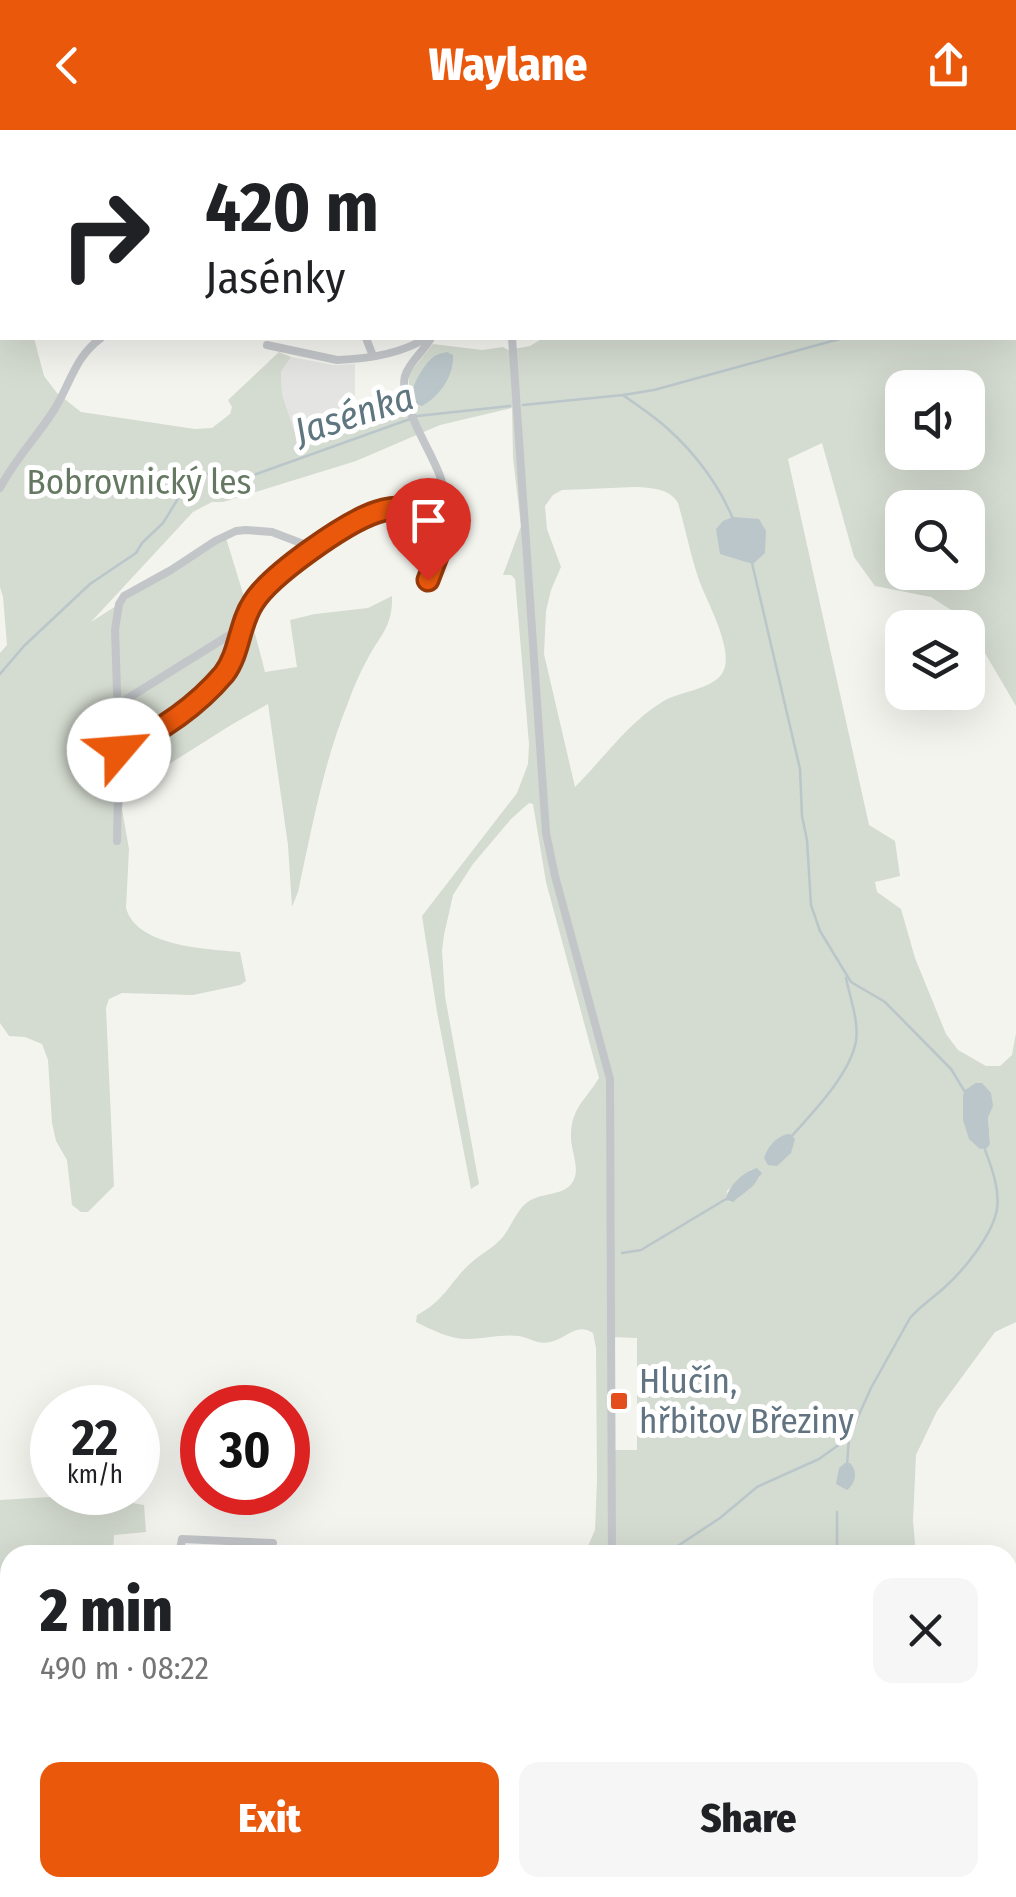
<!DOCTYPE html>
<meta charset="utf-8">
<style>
:root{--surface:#fff;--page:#f6f6f6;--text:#202124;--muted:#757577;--accent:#ea580c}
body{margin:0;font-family:"Fira Sans Condensed",sans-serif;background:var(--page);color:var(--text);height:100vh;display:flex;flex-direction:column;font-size:38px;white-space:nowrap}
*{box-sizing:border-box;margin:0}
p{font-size:32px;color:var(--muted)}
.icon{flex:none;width:55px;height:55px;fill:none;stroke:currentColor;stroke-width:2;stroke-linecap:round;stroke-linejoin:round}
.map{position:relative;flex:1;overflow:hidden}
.panel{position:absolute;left:0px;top:1415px;width:1018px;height:352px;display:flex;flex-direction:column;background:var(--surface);border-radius:30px 30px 0 0;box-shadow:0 10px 40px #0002}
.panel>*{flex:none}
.guide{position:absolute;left:0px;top:0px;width:1018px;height:210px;box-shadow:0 10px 40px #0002;background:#fff;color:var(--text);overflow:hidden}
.fabs{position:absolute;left:885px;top:240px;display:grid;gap:20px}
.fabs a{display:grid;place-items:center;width:100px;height:100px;border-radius:20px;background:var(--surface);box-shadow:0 10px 40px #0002;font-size:50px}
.speed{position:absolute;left:30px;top:1255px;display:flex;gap:20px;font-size:50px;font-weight:700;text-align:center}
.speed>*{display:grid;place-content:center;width:130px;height:130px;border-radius:50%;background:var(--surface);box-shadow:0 10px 40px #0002;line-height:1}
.speed small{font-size:25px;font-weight:400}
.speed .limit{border:15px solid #d22;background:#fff;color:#111}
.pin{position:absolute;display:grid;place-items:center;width:85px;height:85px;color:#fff;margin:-102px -42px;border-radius:50% 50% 50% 0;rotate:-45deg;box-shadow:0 0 10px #0007}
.pin .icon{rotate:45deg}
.me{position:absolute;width:110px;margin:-55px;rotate:63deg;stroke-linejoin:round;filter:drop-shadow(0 0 8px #0008)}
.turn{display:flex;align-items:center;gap:35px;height:210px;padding:0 40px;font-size:45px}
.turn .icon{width:130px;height:130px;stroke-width:2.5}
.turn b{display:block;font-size:70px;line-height:85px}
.round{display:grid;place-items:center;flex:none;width:105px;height:105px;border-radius:20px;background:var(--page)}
.overview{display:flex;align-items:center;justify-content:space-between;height:170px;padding:0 40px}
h1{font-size:60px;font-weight:800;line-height:75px}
.cta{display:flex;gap:20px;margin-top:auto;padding:20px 40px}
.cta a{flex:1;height:115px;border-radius:20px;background:var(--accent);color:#fff;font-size:40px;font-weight:800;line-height:115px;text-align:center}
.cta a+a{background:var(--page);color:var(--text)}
header{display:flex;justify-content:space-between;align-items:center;height:130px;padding:0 40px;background:var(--accent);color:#fff;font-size:45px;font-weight:800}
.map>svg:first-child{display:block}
.built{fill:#e4e5e3}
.green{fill:#d4dbd0;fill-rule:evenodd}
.water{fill:#bac6ca}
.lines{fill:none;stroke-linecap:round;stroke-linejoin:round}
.stream{stroke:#bac6ca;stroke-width:2.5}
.minor{stroke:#c3c6c9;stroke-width:8}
.route-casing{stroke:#983908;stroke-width:25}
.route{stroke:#ea580c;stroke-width:18}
.poi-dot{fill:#e44e1f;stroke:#fff;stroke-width:4}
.labels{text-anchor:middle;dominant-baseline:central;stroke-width:10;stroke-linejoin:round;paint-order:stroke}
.park-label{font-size:35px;fill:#657861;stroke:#fff}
.poi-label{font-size:35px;fill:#627381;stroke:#fff;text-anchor:start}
.water-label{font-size:38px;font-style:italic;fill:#5e767f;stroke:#fff}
</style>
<header><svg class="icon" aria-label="back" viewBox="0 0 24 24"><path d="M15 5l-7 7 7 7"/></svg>Waylane<svg class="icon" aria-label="share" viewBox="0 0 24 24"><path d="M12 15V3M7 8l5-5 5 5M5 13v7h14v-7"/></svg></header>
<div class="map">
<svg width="1016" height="1767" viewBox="0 0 1016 1767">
<rect width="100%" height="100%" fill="#f4f4ef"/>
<polygon class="built" points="291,227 334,235 355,234 355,290 298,312 282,264 281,242"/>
<g class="green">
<path d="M0 76 2 86V208H34L44 246 57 263 81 282 195 299 212 298 230 284 232 277 228 270 279 222 291 227 281 242 282 264 298 312 355 290 369 297 409 284V244L433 214 482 220 503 217 508 220 530 216 543 208H1015L1016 139V576L965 489 931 467 875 456 854 427 822 313 788 329 869 695 895 711 900 746 875 752 877 762 901 779 915 828 946 904 958 920 986 936H1000L1012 925 1016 903V1192L995 1202 937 1281 916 1325 913 1391 916 1425H584L595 1400 597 1351 596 1218 593 1203C575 1192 567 1209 550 1212 538 1215 530 1208 519 1206 502 1204 486 1208 470 1209 452 1210 432 1200 416 1192L417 1185C447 1169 449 1152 472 1132 481 1124 493 1118 502 1108 510 1098 515 1085 523 1076 539 1059 567 1070 575 1047 578 1036 572 1021 571 1009 570 978 586 970 599 948L546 752 533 674 529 673 511 689 473 734 453 765 444 805 442 821 445 866 479 1054 471 1059 437 882 422 786 517 663 528 634 529 614 515 449 511 445H503L521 396 513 328 512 278 440 295 356 331 223 372H212L193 382 91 492 216 412 226 408 253 496 265 542 297 537 290 490 315 484 368 478 392 466C393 497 380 505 367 530 360 543 353 558 348 573 323 634 312 698 298 762L292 777 288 715 268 574 231 595 125 662 122 679 129 719 126 778C137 817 207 819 240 822L246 851 240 855 193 865 122 863 109 869 106 878 114 1056 88 1082H81L72 1075 67 1030 56 1011 52 993 48 930 42 914 25 907 9 906 0 893V523L7 515 3 467 0 457ZM902 258H968V322H902ZM635 357C651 358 669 358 678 373 685 397 690 423 698 447 705 469 735 519 723 542 713 560 679 561 662 572 628 593 603 629 575 657L544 524 546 481 551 460 561 437 547 399 545 376 553 365 562 360ZM902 378H968V442H902ZM965 960 988 987 990 1014 963 990V970ZM752 1039 760 1047 737 1069 729 1072 727 1061ZM612 1207 637 1208V1320H613Z"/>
<polygon points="66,1366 110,1369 144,1375 146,1402 114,1405 113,1425 10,1425 10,1637 0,1636 0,1370"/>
<polygon points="294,1759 353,1761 367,1767 202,1767 218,1761 242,1763"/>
</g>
<g class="water">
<path d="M447 222 453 225C454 246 440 266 422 276 419 275 416 274 414 272 407 261 423 237 430 230 436 224 439 224 447 222Z"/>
<polygon points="733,387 759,389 766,401 765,423 753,434 720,424 716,399 723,391"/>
<polygon points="976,953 982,953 991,963 993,976 988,987 990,1014 987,1018 980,1019 969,1009 963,990 963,966 965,960"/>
<path d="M787 1004H790L795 1009 791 1023 777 1036 768 1035 764 1028C768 1016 775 1008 787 1004Z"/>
<path d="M757 1038 762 1043 753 1056 733 1072 726 1070C727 1057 744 1041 757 1038Z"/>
<path d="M845 1333H850C858 1341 856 1353 847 1360L836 1354 839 1338Z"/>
</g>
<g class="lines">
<g class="stream">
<polyline points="1015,175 1016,175"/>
<path d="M623 265C638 276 654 286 668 299 695 323 719 355 733 389"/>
<polyline points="523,275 623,265 654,260 843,208"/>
<polyline points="417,286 510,276"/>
<polyline points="752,433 800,639 802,686 807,710 811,775 820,801 851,852 885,872 951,939 965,962"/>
<polyline points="0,544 24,516 90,454 136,423 142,413 163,393 184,359 197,345 217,343 251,346 410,289"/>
<path d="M790 1008C812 983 850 945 856 911 859 891 850 868 846 848"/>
<polyline points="622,1123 641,1120 726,1069"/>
<path d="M847 1335 849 1307 871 1258 910 1188C920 1176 933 1168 945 1157 964 1140 993 1104 997 1079 1000 1058 991 1036 984 1017"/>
<polyline points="837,1382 837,1425"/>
<polyline points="664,1425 720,1388 757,1357 819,1329 847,1309"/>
</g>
<g class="minor">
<polyline points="158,0 159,2"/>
<polyline points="390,0 391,2"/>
<polyline points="449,0 449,2"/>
<polyline points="499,0 499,2"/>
<polyline points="554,0 555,2"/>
<polyline points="971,0 1004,2"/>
<polyline points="806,2 808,0"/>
<polyline points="1015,3 1016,3"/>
<polyline points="1015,95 1016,95"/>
<polyline points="366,208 373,226"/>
<polyline points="512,208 546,703 555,746 610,949 612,1425"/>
<path d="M267 215 337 230C366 229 401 224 426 208"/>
<path d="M0 358C15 329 37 307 54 280 71 253 74 228 101 208"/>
<polyline points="428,451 444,408 446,380"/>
<polyline points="117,575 244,496"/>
<polyline points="119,620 115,500 119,474 124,466 171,440 215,411 236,401 246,400 272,402 314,418"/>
<path d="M117 711 119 620C159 602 195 578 224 544 240 523 239 494 253 473 270 446 346 392 377 382 400 375 422 378 446 380 445 369 444 359 441 349 433 323 398 274 405 246 409 232 425 220 431 208"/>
<polyline points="179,1425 182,1409 273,1413"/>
<polyline points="1008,1713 1016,1713"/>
<polyline points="0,1759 10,1754"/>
<polyline points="62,1767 66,1758"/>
<polyline points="76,1767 91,1758"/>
</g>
</g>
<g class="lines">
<g class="route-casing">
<path id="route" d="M119 620C159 602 195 578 224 544 240 523 239 494 253 473 270 445 346 392 377 382 399 375 422 378 446 380L444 408 428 450"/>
</g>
<use href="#route" class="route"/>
</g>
<rect class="poi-dot" x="609" y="1261" width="20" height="20" rx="5"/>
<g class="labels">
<g class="park-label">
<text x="139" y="352">Bobrovnický les</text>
</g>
<g class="poi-label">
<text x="639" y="1251">Hlučín,<tspan x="639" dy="40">hřbitov Březiny</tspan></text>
</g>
<g class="water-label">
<text transform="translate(354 284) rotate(-18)">Jasénka</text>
</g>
</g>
</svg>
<div class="fabs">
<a><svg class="icon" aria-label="sound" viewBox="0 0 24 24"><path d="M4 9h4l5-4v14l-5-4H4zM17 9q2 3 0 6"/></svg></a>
<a><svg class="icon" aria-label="search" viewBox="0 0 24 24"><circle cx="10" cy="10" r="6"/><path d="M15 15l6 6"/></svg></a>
<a><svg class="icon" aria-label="layers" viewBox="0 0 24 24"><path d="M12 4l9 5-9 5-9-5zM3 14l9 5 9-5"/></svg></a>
</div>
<div class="speed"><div>22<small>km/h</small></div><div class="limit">30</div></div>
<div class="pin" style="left:428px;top:450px;background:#d93025"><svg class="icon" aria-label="arrive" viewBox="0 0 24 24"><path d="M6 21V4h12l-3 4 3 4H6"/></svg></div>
<svg class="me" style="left:119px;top:620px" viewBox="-20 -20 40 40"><circle r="19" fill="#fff"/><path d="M0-13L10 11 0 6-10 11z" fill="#ea580c"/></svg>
<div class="guide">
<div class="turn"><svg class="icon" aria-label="right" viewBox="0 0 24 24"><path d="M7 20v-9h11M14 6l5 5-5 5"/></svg><div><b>420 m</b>Jasénky</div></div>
</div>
<section class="panel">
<div class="overview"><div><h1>2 min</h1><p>490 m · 08:22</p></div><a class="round"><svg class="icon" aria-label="close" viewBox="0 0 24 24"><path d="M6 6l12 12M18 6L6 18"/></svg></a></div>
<div class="cta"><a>Exit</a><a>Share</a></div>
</section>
</div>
